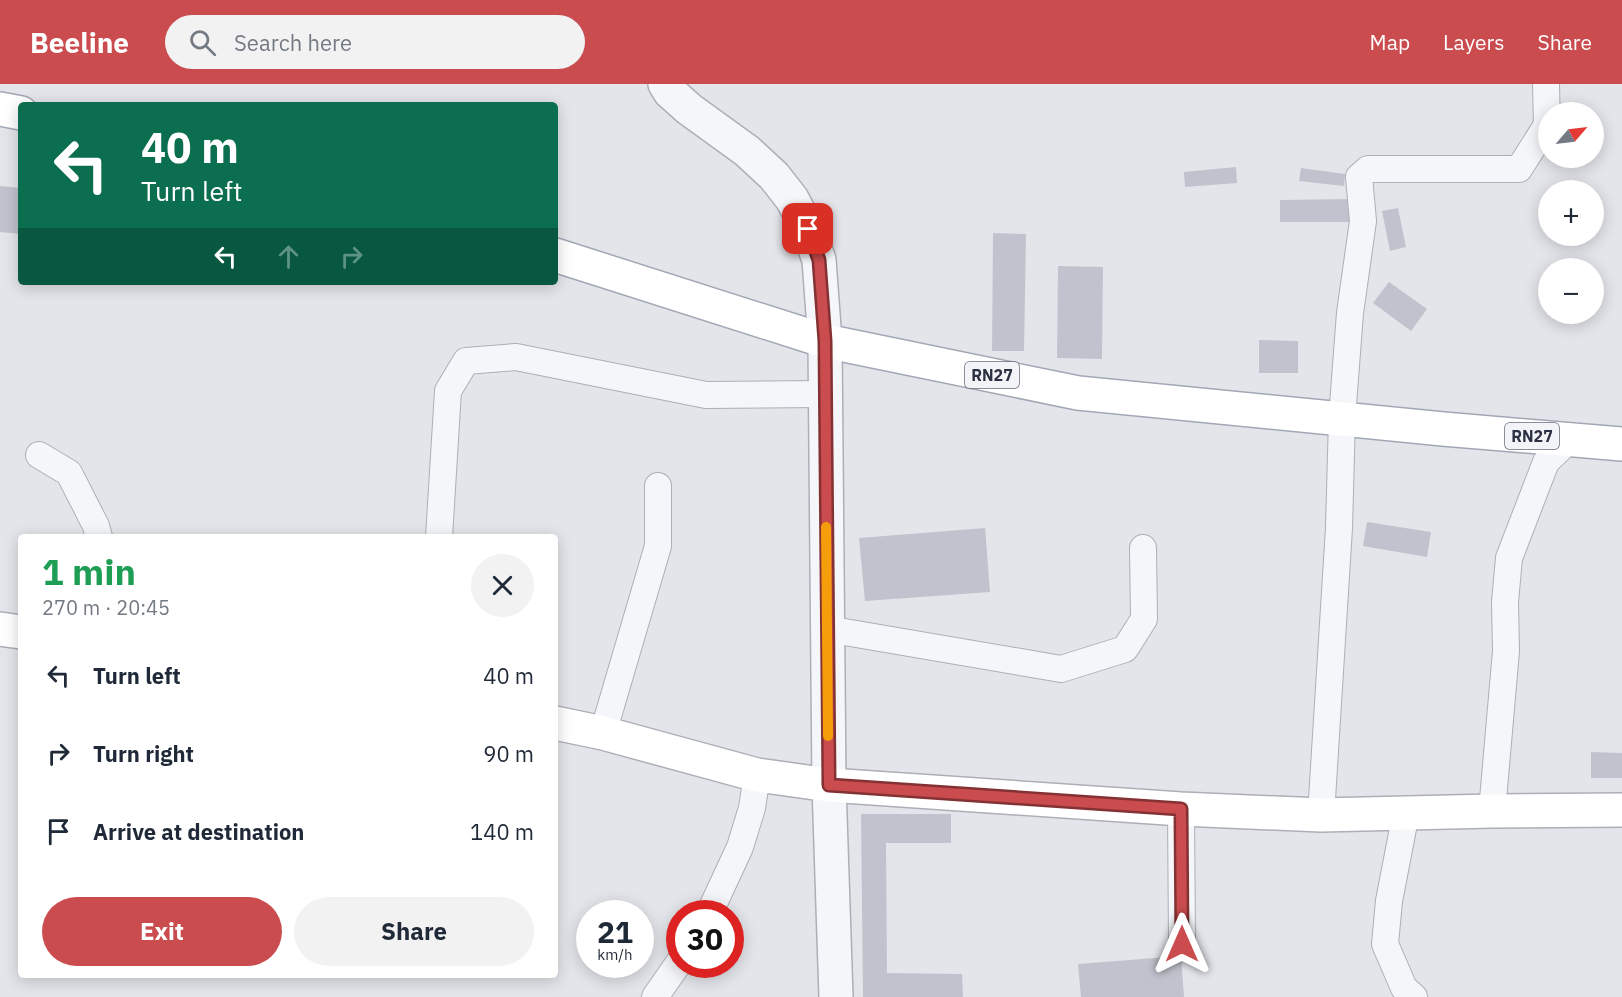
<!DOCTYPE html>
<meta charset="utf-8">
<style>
:root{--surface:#fff;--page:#f2f2f3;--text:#1f2937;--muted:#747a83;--accent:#cb4c4e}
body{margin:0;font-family:"IBM Plex Sans",sans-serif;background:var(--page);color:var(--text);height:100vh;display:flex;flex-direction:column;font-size:22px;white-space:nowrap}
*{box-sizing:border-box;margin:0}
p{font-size:20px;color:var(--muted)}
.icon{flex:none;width:33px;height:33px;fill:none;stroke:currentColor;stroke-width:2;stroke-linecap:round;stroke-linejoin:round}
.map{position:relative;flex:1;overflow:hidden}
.details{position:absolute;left:18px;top:450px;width:540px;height:444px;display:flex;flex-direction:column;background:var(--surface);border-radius:6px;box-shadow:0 3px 15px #0003}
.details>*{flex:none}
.top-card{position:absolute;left:18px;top:18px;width:540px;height:183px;border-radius:6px;box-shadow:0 3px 15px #0003;background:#0b6e4f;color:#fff;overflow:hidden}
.needle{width:39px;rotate:62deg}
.tools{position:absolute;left:1538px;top:18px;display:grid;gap:12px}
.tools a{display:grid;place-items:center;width:66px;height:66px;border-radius:50%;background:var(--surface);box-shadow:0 3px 15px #0003;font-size:30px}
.speed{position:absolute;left:576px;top:816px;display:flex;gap:12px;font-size:30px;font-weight:700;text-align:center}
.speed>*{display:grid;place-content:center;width:78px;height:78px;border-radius:50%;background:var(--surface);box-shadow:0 3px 15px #0003;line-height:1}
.speed small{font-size:15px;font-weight:400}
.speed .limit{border:9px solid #d22;background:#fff;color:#111}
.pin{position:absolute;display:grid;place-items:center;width:51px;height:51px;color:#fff;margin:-26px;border-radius:12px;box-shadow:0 3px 9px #0006}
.me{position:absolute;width:66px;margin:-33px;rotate:0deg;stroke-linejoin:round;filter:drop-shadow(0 0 4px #0008)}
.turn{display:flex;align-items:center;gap:21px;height:126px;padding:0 24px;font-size:27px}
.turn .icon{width:78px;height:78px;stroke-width:2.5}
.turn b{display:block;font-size:42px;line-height:51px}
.lanes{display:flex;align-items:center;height:57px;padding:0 24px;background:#0003;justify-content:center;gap:30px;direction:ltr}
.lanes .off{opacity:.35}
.round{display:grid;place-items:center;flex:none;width:63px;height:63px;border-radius:32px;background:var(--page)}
.overview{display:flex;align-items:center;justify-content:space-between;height:102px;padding:0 24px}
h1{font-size:36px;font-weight:800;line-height:45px;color:#1e9e55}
.primary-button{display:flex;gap:12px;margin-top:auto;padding:12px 24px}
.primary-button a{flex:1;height:69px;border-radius:36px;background:var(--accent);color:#fff;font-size:24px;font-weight:800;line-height:69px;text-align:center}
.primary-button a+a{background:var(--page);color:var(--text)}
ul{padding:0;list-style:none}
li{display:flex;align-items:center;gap:18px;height:78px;padding:0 24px}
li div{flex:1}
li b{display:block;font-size:22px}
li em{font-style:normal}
header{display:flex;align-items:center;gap:36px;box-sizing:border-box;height:84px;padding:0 30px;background:var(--accent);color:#fff}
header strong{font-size:28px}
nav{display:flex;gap:33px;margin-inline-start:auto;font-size:21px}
.search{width:420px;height:54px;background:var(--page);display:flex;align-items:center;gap:15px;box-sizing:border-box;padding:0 21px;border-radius:33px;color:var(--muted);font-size:22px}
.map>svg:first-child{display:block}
.building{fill:#c0c3cd}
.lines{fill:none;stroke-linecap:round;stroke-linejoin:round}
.minor-casing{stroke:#acafb8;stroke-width:28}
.tertiary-casing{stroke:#acafb8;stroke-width:36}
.secondary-casing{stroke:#acafb8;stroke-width:36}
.primary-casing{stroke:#a2a7b6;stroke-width:36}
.minor{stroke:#f5f6f9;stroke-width:26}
.tertiary{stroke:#f5f6f9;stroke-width:33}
.secondary{stroke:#fff;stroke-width:33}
.primary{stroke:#fff;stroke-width:33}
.route-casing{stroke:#843133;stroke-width:15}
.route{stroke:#cb4c4e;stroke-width:10}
.slow{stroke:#f59e0b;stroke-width:10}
.labels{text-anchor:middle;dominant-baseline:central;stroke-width:6;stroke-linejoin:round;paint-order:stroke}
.shield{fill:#f2f4f8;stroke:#676b79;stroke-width:1.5}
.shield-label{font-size:16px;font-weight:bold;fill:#2b3042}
</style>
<header>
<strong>Beeline</strong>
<div class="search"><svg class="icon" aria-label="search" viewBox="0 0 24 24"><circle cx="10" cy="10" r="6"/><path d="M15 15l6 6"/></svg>Search here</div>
<nav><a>Map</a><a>Layers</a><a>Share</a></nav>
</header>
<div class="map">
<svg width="1622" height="913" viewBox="0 0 1622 913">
<rect width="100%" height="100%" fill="#e3e5ea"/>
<g class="building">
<polygon points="1236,83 1237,99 1185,103 1184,88"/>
<polygon points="1301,84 1345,90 1344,102 1299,97"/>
<polygon points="0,102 21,104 21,150 0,148"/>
<polygon points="1353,115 1353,138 1280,138 1280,116"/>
<polygon points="1398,124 1406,163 1390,167 1382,127"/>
<polygon points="993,149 1026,150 1024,267 992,267"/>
<polygon points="1058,182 1103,183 1102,275 1057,274"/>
<polygon points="1389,198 1427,225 1411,247 1373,219"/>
<polygon points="1259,256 1298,257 1298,289 1259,289"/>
<polygon points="1367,438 1431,448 1427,473 1363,462"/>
<polygon points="985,444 990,508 865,517 859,454"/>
<polygon points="1591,668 1622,669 1622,694 1591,694"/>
<polygon points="861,730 951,730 951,759 886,759 887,889 962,890 963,913 863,913"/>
<polygon points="1181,872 1184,913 1081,913 1078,880"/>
</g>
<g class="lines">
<g class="minor-casing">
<g id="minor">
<polyline points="39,371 69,389 96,442 99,453"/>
<polyline points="439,453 448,307 466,277 516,273 706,311 824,310"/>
<polyline points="827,545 1061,585 1125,565 1144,535 1143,464"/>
<polyline points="603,649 658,462 658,402"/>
<polyline points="1181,725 1182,860"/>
<polyline points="1492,727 1506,567 1505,518 1509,474 1546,378 1570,355"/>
<polyline points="1406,729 1389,817 1385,860 1404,904 1414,913"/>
<polyline points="1321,731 1339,444 1342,334 1350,229 1363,137 1359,93 1368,85 1519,85 1547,41 1546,0"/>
<polyline points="709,830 740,763 752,724 757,691"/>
<polyline points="655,913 680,877"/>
</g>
</g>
<g class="tertiary-casing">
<polyline id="tertiary" points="665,0 670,8 689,25 747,67 774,92 792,115 808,145 819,176 825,257 829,701 836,913"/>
</g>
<g class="secondary-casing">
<g id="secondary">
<polyline points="0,545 21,548"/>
<polyline points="555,639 603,649 757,691 829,701 1181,725 1321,731 1492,727 1622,726"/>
</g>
</g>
<g class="primary-casing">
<g id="primary">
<polyline points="0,25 21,29"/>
<polyline points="555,171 825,257 1078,309 1443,345 1622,360"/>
</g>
</g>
<use href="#minor" class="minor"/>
<use href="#tertiary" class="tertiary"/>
<use href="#secondary" class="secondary"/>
<use href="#primary" class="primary"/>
</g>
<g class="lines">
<g class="route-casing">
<polyline id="route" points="808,145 819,176 825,257 829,701 1181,725 1182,860"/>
</g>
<use href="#route" class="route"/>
<polyline class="slow" points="826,443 828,652"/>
</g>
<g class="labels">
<g class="shield">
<rect x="965" y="278" width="54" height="26" rx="4.5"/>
<rect x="1505" y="339" width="54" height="26" rx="4.5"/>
</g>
<g class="shield-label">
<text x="992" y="291">RN27</text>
<text x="1532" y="352">RN27</text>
</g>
</g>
</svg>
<div class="tools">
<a><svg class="needle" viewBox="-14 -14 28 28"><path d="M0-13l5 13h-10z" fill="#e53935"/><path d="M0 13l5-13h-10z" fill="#747a83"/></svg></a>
<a>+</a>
<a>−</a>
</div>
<div class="speed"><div>21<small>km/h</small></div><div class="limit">30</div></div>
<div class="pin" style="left:808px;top:145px;background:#d93025"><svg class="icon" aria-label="arrive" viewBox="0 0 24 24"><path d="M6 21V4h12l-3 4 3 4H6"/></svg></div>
<svg class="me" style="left:1182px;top:860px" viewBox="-20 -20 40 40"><path d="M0-17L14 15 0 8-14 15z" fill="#cb4c4e" stroke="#fff" stroke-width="4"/></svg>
<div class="top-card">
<div class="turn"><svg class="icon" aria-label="left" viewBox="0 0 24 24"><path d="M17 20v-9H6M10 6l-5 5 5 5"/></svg><div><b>40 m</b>Turn left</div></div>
<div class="lanes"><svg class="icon" aria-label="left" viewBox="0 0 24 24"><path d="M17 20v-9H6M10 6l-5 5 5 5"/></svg><svg class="icon off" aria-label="ahead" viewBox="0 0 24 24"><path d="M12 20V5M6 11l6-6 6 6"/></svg><svg class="icon off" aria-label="right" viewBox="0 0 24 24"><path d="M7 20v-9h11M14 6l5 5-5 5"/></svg></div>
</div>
<section class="details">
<div class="overview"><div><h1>1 min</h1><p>270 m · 20:45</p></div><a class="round"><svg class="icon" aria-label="close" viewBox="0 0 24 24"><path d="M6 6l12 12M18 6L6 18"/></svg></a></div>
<ul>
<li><svg class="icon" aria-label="left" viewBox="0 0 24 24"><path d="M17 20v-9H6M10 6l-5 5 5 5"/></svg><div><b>Turn left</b></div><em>40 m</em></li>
<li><svg class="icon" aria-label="right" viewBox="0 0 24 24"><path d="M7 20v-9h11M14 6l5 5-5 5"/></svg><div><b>Turn right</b></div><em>90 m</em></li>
<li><svg class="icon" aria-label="arrive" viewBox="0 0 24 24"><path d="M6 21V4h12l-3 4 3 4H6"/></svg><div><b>Arrive at destination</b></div><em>140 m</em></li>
</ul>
<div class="primary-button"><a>Exit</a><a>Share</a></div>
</section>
</div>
